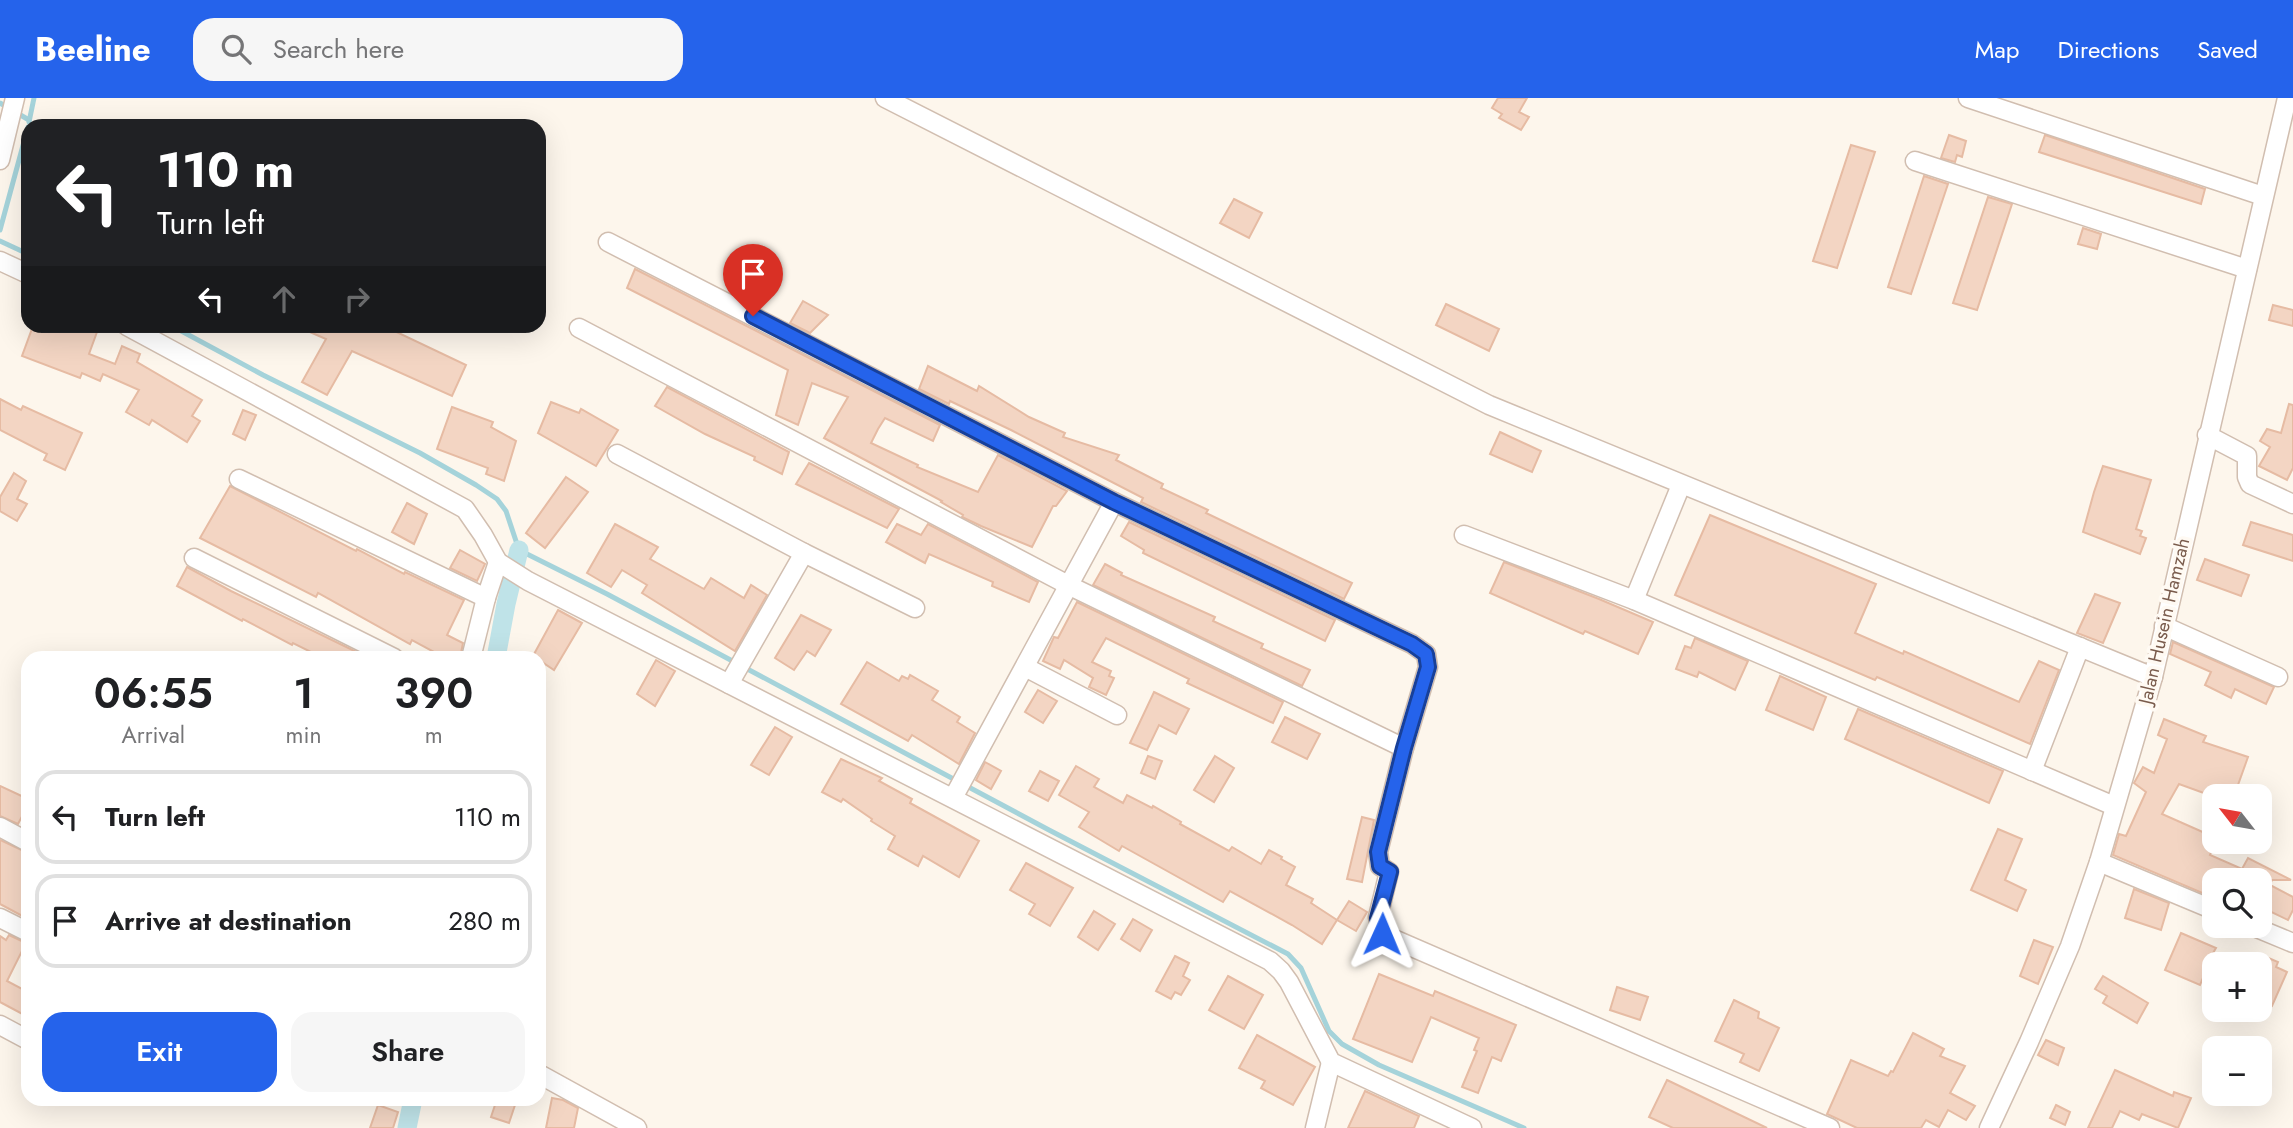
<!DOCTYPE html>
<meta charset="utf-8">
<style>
:root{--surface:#fff;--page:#f6f6f6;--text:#202124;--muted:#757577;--line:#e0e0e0;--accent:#2563eb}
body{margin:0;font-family:Jost,sans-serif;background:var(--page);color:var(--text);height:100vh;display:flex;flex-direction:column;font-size:26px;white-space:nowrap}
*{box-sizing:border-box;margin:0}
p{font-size:23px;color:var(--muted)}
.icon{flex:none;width:38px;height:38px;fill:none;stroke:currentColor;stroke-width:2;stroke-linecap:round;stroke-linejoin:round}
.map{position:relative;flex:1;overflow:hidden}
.drawer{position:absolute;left:21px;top:553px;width:525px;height:455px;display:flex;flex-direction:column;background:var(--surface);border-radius:21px;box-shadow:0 7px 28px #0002}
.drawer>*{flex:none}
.top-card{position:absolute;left:21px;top:21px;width:525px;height:214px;border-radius:21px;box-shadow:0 7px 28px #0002;background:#202124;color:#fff;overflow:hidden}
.needle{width:46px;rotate:301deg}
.tools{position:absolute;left:2202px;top:686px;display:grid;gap:14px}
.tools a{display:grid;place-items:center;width:70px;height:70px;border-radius:14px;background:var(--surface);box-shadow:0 7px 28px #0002;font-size:35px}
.pin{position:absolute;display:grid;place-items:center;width:60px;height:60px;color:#fff;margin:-72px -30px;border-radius:50% 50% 50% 0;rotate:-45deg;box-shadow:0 0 7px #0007}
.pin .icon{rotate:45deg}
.me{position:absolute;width:77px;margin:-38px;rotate:1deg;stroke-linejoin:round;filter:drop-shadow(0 0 5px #0008)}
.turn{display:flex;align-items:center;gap:24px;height:147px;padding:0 21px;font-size:32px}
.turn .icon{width:91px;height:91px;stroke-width:2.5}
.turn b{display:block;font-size:49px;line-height:60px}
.lanes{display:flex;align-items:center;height:66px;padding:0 21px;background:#0003;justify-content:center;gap:35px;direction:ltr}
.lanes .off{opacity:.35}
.eta{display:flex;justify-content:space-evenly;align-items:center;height:119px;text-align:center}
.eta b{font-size:42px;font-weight:600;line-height:49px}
.action{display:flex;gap:14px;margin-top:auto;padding:14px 21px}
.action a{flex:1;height:80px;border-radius:21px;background:var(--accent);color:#fff;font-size:28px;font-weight:600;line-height:80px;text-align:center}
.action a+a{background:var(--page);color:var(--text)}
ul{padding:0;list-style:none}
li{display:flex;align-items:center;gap:21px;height:94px;margin:0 14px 10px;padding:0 7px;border:4px solid var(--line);border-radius:21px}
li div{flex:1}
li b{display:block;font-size:26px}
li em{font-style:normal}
header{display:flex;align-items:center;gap:42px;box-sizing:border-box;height:98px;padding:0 35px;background:var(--accent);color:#fff}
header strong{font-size:33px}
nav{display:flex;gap:38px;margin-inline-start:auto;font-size:24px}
.search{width:490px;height:63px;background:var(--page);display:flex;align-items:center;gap:18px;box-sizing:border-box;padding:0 24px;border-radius:21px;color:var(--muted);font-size:26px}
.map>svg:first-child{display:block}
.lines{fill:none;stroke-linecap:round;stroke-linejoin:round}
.stream{stroke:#a5d3da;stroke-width:5}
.canal{stroke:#bfe3e8;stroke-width:19}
.building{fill:#f3d5c3;stroke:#e6bba3;stroke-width:2}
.minor-casing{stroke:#d1beb0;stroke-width:21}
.minor{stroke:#fff;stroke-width:18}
.route-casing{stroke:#184099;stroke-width:18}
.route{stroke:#2563eb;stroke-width:12}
.labels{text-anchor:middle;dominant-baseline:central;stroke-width:7;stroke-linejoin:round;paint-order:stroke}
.street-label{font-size:19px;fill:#7a5c4d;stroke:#fffaf3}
</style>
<header>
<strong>Beeline</strong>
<div class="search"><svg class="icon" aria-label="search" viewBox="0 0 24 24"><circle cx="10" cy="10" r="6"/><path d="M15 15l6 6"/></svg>Search here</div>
<nav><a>Map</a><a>Directions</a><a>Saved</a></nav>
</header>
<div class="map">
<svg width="2293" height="1030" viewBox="0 0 2293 1030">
<rect width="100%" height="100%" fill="#fdf6ec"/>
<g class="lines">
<g class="stream">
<polyline points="0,5 29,22"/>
<polyline points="29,24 34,0"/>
<polyline points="0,132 28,29"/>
<polyline points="0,143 28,156"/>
<polyline points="172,228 263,277 420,355 476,387 497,401 506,413 519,452 607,496 1049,732 1288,856 1301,870 1329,933 1342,946 1379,967 1524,1030"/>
</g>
<g class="canal">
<polyline points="496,560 506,506 519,452"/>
<polyline points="407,1030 413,1001"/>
</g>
</g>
<g class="building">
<polygon points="1498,0 1527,0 1519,14 1529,19 1521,32 1499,20 1502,16 1492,10"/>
<polygon points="1949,37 1966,43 1962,59 1957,57 1955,64 1941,60"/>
<polygon points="2045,37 2205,91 2201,106 2039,54"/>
<polygon points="1851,47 1875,54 1837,170 1813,163"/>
<polygon points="1924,78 1948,86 1911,196 1888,189"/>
<polygon points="1988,99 2012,106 1977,212 1953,205"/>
<polygon points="1234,101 1262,115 1249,140 1220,125"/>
<polygon points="2083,130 2101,136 2097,151 2078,146"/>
<polygon points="635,171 940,327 933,343 885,320 878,331 871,345 918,367 917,369 978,394 998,357 1067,393 1056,408 1053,408 1032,449 981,428 962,419 963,417 941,404 942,403 824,340 848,299 812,285 798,327 776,317 788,272 627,190"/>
<polygon points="803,203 828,217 810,235 790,225"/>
<polygon points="1446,206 1499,231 1489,253 1436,227"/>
<polygon points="2273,207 2293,212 2293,228 2269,222"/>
<polygon points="33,228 75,228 97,234 89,256 115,266 122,248 140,256 137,264 202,302 192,318 200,323 187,344 152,322 149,327 126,314 139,292 103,276 100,283 82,275 80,280 22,258"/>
<polygon points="296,228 384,228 466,267 452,298 352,253 327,297 302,284 326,241"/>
<polygon points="928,268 977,293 979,288 1029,319 1065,335 1063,339 1119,357 1116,362 1163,386 1161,390 1208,412 1206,415 1352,485 1344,501 1141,404 1143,400 1011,332 950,303 949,306 919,291"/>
<polygon points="667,289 789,354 782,376 754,362 755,359 705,336 655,308"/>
<polygon points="0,301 21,312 23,308 82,335 65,372 44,362 47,356 0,332"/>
<polygon points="551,304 579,315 581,311 618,332 596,368 538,335"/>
<polygon points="2289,306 2293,307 2293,370 2287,382 2259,368 2270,349 2260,343 2267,331 2281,335"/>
<polygon points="452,309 493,324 491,329 516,343 504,383 486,376 488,370 437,351"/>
<polygon points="243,312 256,317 245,342 233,336"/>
<polygon points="1500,334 1541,353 1532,374 1490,356"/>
<polygon points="809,365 899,411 887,430 796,386"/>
<polygon points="2103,368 2151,382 2136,431 2142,433 2140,438 2146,440 2140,456 2083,434 2094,394"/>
<polygon points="14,375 26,383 17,401 27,406 17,423 0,413 0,399"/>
<polygon points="566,379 588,394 545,450 526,435"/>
<polygon points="230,388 356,453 357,451 404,476 405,474 464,502 447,537 463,545 460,560 445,560 412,542 410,546 318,495 316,499 200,440"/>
<polygon points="407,405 427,416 414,446 392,434"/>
<polygon points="1710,417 1876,486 1855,535 1903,556 1904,553 2019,604 2039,563 2059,572 2030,646 1877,579 1875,582 1675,497"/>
<polygon points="1129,424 1335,522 1325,543 1143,455 1144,452 1121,438"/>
<polygon points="2251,424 2293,437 2293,463 2243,447"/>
<polygon points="615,426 658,449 650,461 704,491 711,480 744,500 751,487 767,497 735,553 642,495 647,487 622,472 611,489 587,475"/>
<polygon points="897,426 921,437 928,426 1038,484 1029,504 992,488 993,484 929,456 925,465 886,444"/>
<polygon points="460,452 485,466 477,483 450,470"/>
<polygon points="2205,461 2249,477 2241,498 2197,482"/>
<polygon points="1504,464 1599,501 1653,524 1638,556 1585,533 1583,536 1490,495"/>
<polygon points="1105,466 1122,475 1121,477 1215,519 1213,523 1263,546 1261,550 1310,572 1302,588 1093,487"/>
<polygon points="187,469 231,493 369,560 323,560 293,545 292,547 243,521 242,523 177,488"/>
<polygon points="2095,496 2120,505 2103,545 2077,535"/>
<polygon points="1077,504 1283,604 1273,625 1187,585 1189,581 1106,540 1092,564 1111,573 1109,578 1114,580 1106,597 1089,589 1093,580 1064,562 1060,571 1043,563 1054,539 1058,540"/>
<polygon points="558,512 582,525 554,572 533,558"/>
<polygon points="801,517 831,532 815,558 807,553 794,572 775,560"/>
<polygon points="1695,540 1748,563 1735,592 1699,574 1697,579 1676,571 1685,548 1691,550"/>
<polygon points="2173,544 2274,589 2266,606 2235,591 2231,600 2205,587 2211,574 2170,556"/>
<polygon points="656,562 675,573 655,608 637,596"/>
<polygon points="867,564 899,583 902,578 908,581 910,577 938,593 932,602 960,619 957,624 975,635 959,666 912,637 908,643 841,606"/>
<polygon points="1780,578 1826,599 1813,632 1766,612"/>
<polygon points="1038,592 1057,603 1043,625 1025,614"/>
<polygon points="1154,594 1189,611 1176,636 1159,627 1147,652 1130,645"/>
<polygon points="1858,611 2003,673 1989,705 1845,641"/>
<polygon points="1285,619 1320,636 1307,661 1272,644"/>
<polygon points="2164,621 2206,638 2203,644 2248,659 2234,698 2212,698 2179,686 2162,716 2214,739 2215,744 2210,757 2242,771 2248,760 2291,782 2272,782 2270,787 2293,799 2293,812 2288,822 2259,808 2259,782 2214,782 2214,800 2113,757 2119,736 2126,738 2146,694 2134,685 2143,669 2154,675 2167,641 2158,637"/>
<polygon points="775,629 792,639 769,677 751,667"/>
<polygon points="1148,658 1162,663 1155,681 1141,675"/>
<polygon points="1215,658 1234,670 1214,704 1194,692"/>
<polygon points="841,661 882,680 879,683 912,701 910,705 979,743 959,779 923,758 918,768 888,751 895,738 871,723 872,721 843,701 841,704 822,694"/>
<polygon points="985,664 1001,673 991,691 976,682"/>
<polygon points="1076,668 1099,681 1094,689 1123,705 1127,697 1152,710 1153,708 1181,724 1180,726 1229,753 1232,749 1261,766 1269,752 1282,759 1281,761 1295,769 1286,787 1313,801 1311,805 1337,822 1322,846 1292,827 1230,793 1223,804 1122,748 1119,753 1079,729 1089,714 1059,697"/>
<polygon points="1040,673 1059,683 1048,703 1029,693"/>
<polygon points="0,688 28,701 28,707 18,726 0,718"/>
<polygon points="1362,719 1374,722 1362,784 1347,781"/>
<polygon points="1998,731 2022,741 2005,782 2026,792 2017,813 1971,792"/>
<polygon points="0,742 28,755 28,821 0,806"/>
<polygon points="1026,765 1073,790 1050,828 1029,816 1035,806 1010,792"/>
<polygon points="2134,791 2169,805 2161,832 2125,820"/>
<polygon points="1349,803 1367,814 1356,833 1337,822"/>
<polygon points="1094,813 1115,826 1098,852 1078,839"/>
<polygon points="1133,821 1152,832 1140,853 1121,841"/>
<polygon points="2181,835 2216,850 2213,855 2238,866 2209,866 2200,887 2165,872"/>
<polygon points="9,837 26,845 7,883 28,894 28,919 0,904 0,838 6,842"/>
<polygon points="2034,842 2053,849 2038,886 2020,878"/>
<polygon points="2259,856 2278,864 2276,869 2287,874 2272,908 2259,902"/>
<polygon points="1175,858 1189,865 1183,878 1190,882 1181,897 1175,894 1171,901 1156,893"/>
<polygon points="1379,876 1433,898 1435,893 1516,927 1501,963 1492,959 1478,995 1462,989 1477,953 1474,952 1479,940 1431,919 1412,964 1353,941"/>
<polygon points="1228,878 1263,897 1244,931 1209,912"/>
<polygon points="2103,878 2148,905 2137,925 2103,905 2107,898 2095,891"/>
<polygon points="1617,889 1648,899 1640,922 1610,912"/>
<polygon points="1734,902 1759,914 1758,920 1779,930 1759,973 1740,964 1744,956 1715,943"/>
<polygon points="1913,935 1944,951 1940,958 1965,968 1950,995 1975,1008 1966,1022 1948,1012 1939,1029 1926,1022 1921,1030 1857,1030 1827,1016 1851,962 1888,978 1891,973 1893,974"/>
<polygon points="1257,937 1315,969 1293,1007 1261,990 1265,983 1239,970"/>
<polygon points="2046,942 2064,950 2058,967 2038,957"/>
<polygon points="2115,972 2173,998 2174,994 2191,1000 2178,1030 2142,1016 2139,1022 2120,1013 2112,1030 2088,1030"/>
<polygon points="1667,982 1767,1030 1673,1030 1649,1019"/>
<polygon points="1365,993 1419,1018 1414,1030 1348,1030"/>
<polygon points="552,1000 563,1002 578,1010 574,1030 546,1030"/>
<polygon points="497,1001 517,1001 509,1025 491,1019"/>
<polygon points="378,1007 398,1014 393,1030 370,1030"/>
<polygon points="2056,1007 2070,1014 2065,1027 2050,1020"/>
</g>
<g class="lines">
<g class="minor-casing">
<g id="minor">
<polyline points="885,0 1489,307 2153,579"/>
<polyline points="1968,0 2263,98"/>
<polyline points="0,62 15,0"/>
<polyline points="1915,63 2247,171"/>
<polyline points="608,144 1114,404 1412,546 1426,556 1428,569 1404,650 1378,754 1380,768 1389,774 1378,819 1382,836 1830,1030"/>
<polyline points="0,163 28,176"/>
<polyline points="127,228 465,411 483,437 498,464 528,483 1270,863 1281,873 1289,884 1331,964 1472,1030"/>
<polyline points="579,230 1070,488 1404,650"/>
<polyline points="2207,337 2247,358 2247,379 2250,386 2293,406"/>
<polyline points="617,356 804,455 915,510"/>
<polyline points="239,381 486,500"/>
<polyline points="1464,437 1634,502 2114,708"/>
<polyline points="194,460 394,560"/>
<polyline points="1634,502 1681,387"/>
<polyline points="2164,528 2278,579"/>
<polyline points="471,560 486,500 498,464"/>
<polyline points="1025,569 1117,617"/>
<polyline points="729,586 804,455"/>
<polyline points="2032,673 2080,549"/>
<polyline points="953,700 1114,404"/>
<polyline points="0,729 28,744"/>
<polyline points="2099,764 2214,812"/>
<polyline points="0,820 28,834"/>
<polyline points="2252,828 2293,845"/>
<polyline points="0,927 28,942"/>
<polyline points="539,976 637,1030"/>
<polyline points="1315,1030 1331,964"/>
<polyline points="1989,1030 2029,944 2070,848 2099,764 2153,579 2287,0"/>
</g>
</g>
<use href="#minor" class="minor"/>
</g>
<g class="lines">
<g class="route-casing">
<polyline id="route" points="753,218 1114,404 1412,546 1426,556 1428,569 1404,650 1378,754 1380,768 1390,774 1378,820 1382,836"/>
</g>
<use href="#route" class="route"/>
</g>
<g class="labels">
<g class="street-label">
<text transform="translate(2164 523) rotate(-77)">Jalan Husein Hamzah</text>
</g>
</g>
</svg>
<div class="tools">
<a><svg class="needle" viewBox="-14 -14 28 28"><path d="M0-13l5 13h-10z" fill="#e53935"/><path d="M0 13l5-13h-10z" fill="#757577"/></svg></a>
<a><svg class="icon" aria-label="search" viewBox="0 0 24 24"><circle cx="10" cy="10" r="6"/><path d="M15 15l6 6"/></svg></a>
<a>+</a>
<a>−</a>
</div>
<div class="pin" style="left:753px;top:218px;background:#d93025"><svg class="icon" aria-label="arrive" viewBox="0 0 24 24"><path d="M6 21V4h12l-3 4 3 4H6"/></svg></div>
<svg class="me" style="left:1382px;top:836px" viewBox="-20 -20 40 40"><path d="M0-17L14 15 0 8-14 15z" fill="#2563eb" stroke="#fff" stroke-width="4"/></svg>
<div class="top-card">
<div class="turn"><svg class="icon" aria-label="left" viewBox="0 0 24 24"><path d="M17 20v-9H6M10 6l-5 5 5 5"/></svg><div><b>110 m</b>Turn left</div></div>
<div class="lanes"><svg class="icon" aria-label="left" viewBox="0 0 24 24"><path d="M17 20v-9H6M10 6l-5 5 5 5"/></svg><svg class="icon off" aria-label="ahead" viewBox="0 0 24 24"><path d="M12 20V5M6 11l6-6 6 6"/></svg><svg class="icon off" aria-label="right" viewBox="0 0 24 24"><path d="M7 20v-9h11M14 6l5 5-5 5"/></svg></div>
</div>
<section class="drawer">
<div class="eta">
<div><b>06:55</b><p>Arrival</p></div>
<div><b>1</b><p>min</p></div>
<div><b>390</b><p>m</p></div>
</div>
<ul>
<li><svg class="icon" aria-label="left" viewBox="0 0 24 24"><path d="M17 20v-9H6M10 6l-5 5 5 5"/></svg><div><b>Turn left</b></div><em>110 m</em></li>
<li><svg class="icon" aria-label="arrive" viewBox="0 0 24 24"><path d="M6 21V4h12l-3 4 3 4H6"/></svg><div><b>Arrive at destination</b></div><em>280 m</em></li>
</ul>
<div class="action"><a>Exit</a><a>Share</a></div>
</section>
</div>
